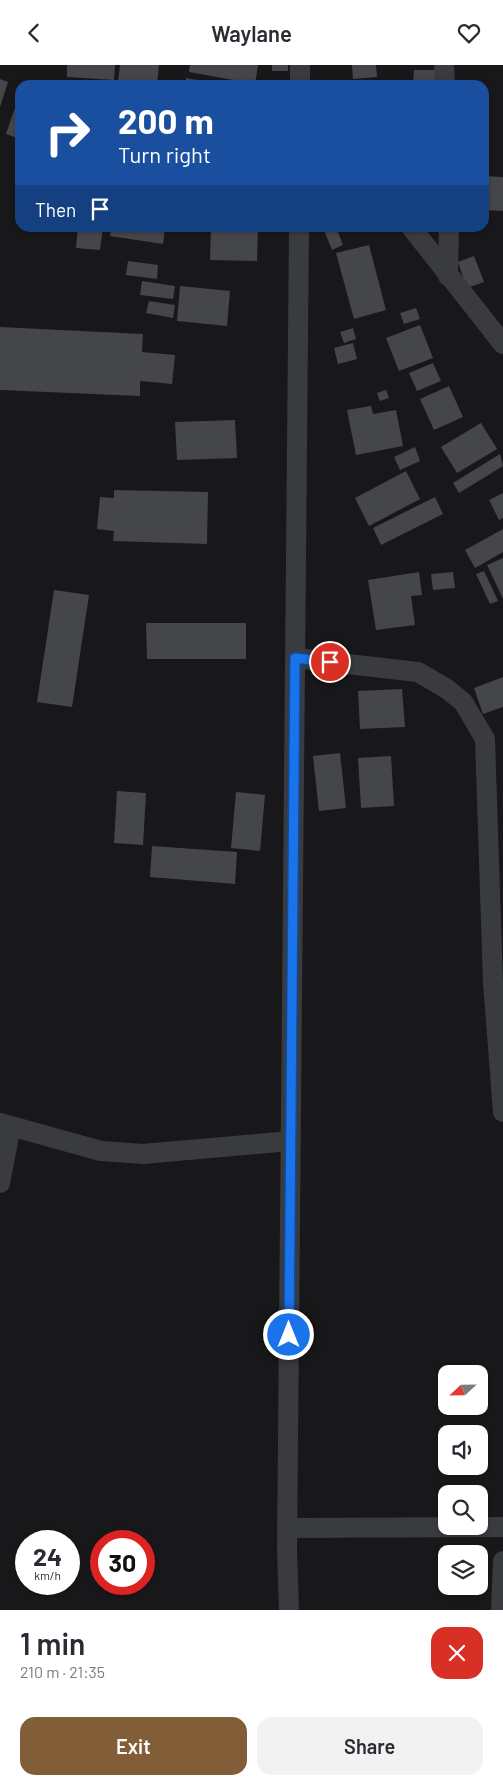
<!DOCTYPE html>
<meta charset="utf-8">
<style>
:root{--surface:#fff;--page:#f2f2f3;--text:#2b2b33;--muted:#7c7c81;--accent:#815d38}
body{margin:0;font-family:Barlow,sans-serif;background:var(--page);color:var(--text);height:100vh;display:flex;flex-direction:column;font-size:19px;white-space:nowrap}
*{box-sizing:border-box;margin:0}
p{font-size:16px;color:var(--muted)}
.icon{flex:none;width:28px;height:28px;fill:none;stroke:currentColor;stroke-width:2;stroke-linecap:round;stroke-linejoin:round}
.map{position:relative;height:1545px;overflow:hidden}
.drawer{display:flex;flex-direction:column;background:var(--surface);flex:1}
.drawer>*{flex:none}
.hud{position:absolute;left:15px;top:15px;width:474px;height:152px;border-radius:15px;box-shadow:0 1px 4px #0004;background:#1a4fa0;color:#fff;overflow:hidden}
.needle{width:32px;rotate:248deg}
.buttons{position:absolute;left:438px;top:1300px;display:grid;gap:10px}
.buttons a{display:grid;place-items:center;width:50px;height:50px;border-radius:10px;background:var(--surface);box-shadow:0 1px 4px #0004;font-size:25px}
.speed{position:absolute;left:15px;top:1465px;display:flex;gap:10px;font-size:25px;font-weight:700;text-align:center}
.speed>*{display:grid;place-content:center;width:65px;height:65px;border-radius:50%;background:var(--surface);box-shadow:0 1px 4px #0004;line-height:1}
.speed small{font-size:12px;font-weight:400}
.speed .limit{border:8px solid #d22;background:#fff;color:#111}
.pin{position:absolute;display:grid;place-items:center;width:42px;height:42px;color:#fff;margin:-21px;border:2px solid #fff;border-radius:50%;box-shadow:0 1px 5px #0007}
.me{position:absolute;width:55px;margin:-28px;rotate:0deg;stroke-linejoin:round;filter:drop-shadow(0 0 4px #0008)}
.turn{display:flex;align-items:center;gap:18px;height:105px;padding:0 20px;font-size:22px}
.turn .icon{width:65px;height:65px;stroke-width:2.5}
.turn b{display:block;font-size:35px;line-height:42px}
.then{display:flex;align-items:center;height:48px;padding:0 20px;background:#0003;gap:10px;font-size:19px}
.round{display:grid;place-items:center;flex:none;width:52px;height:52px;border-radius:15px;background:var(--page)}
.overview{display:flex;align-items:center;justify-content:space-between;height:85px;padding:0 20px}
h1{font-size:30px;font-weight:600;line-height:38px}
.cta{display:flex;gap:10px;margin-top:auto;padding:10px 20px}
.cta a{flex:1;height:58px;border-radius:15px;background:var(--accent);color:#fff;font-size:20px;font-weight:600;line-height:58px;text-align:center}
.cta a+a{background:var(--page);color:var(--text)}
header{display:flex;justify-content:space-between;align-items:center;height:65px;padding:0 20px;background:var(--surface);font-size:22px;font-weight:600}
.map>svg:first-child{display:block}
.building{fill:#45464a}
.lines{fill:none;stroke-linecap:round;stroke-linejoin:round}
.street{stroke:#393b3f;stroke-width:20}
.route-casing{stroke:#114b97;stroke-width:12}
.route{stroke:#1a73e8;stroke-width:9}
</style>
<header><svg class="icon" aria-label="back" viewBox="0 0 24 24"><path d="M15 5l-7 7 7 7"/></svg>Waylane<svg class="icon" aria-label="heart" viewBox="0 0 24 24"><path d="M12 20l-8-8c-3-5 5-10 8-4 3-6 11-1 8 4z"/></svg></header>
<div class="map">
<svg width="503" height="1545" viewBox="0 0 503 1545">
<rect width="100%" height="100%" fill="#18181a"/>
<g class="building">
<polygon points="67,0 115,0 114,15 67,12"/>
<polygon points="120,0 159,0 157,20 118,17"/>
<polygon points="190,0 258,0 255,19 189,7"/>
<rect x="272" y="0" width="16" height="6"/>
<polygon points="352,0 376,0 377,12 353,14"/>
<polygon points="414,5 437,5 436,20 413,20"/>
<polygon points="186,13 219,19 219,20 185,20"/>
<polygon points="0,14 8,17 0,42"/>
<polygon points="20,28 20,74 6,69"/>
<polygon points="484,111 503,112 503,146 484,145"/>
<polygon points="78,162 103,162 100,185 76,183"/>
<polygon points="111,162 165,162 163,179 110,171"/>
<polygon points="211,162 258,162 257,196 210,195"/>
<polygon points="332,162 336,162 343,180 332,185 324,165"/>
<polygon points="369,180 386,245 354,254 336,188"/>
<polygon points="474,191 484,217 467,223 458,197"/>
<polygon points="128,196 158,200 157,214 126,210"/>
<polygon points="142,216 175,221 173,234 140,230"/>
<polygon points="180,221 230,226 227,261 177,256"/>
<polygon points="149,236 175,240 173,253 146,248"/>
<polygon points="416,243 420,254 404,259 400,248"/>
<polygon points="420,260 433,293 399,306 386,273"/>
<polygon points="0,262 143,269 142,287 175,290 172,319 140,316 140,331 0,325"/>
<polygon points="353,263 356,274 344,278 340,267"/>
<polygon points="353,278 357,294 338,299 334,283"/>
<polygon points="433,298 441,316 417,326 409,308"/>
<polygon points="449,321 463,352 434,365 420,334"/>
<polygon points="386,325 389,333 380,336 377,328"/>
<polygon points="371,341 373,349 396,345 403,381 356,390 347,345"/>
<polygon points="235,355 237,393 177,395 175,357"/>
<polygon points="481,358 497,384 457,408 441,382"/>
<polygon points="415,382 420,396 400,405 394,392"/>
<polygon points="500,389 503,401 459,428 453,418"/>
<polygon points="406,406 420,434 369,461 355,433"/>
<polygon points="114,425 208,427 207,479 113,476 114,466 97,464 100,432 114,433"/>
<polygon points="503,428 503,453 499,455 489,435"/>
<polygon points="435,432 443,449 381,480 373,463"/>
<polygon points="503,464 503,487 475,503 465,485"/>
<polygon points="503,493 503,534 487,500"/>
<polygon points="484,506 498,536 490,539 476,509"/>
<polygon points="419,507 422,530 411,531 415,560 376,565 368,515"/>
<polygon points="453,507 455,523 433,525 431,509"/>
<polygon points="54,525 89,530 72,642 37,637"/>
<polygon points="146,558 246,558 246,594 147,594"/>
<polygon points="503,612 503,642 483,649 474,623"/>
<polygon points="402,624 405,662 360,664 358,626"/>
<polygon points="340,688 346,743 319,746 313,691"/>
<polygon points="391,691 394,741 361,743 358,693"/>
<polygon points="117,726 146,728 143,780 114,778"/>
<polygon points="236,727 265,730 260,786 231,783"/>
<polygon points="152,781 237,787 235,819 150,812"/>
</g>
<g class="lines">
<g class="street">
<polyline points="444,0 445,20"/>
<polyline points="300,20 300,0"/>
<polyline points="411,162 503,279"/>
<polyline points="448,211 449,162"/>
<polyline points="295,593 418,607 447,624 463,637 485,674 493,918 503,1047"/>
<polyline points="0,1058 101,1086 143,1089 291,1076"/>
<polyline points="0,1118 11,1061"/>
<polyline points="287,1463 503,1462"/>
<polyline points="289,1545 287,1485 299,162"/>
<polyline points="501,1545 503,1496"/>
</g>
</g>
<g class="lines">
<g class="route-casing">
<polyline id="route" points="289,1270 295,593 330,597"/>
</g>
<use href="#route" class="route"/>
</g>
</svg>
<div class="buttons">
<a><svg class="needle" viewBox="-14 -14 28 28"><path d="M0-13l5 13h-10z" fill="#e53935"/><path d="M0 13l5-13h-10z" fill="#7c7c81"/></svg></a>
<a><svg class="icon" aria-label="sound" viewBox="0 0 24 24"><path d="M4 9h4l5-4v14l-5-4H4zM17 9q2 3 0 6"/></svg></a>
<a><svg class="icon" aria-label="search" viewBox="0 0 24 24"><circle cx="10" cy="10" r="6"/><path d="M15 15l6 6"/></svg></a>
<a><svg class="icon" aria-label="layers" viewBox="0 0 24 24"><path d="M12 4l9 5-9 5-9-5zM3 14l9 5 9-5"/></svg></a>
</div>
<div class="speed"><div>24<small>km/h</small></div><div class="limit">30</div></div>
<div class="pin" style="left:330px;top:597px;background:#d93025"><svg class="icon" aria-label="arrive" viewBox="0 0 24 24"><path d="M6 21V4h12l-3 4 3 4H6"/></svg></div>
<svg class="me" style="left:289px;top:1270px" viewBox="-20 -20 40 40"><circle r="17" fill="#1a73e8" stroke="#fff" stroke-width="3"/><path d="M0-11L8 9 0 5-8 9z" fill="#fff"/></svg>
<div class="hud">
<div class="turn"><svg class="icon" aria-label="right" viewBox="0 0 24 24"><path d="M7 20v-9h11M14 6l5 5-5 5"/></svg><div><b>200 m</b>Turn right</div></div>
<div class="then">Then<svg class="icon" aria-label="arrive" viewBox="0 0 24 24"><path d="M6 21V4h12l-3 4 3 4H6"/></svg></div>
</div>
</div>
<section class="drawer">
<div class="overview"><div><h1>1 min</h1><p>210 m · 21:35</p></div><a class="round" style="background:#d93025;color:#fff"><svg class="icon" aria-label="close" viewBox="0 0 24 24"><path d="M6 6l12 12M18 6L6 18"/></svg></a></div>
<div class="cta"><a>Exit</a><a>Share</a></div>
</section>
